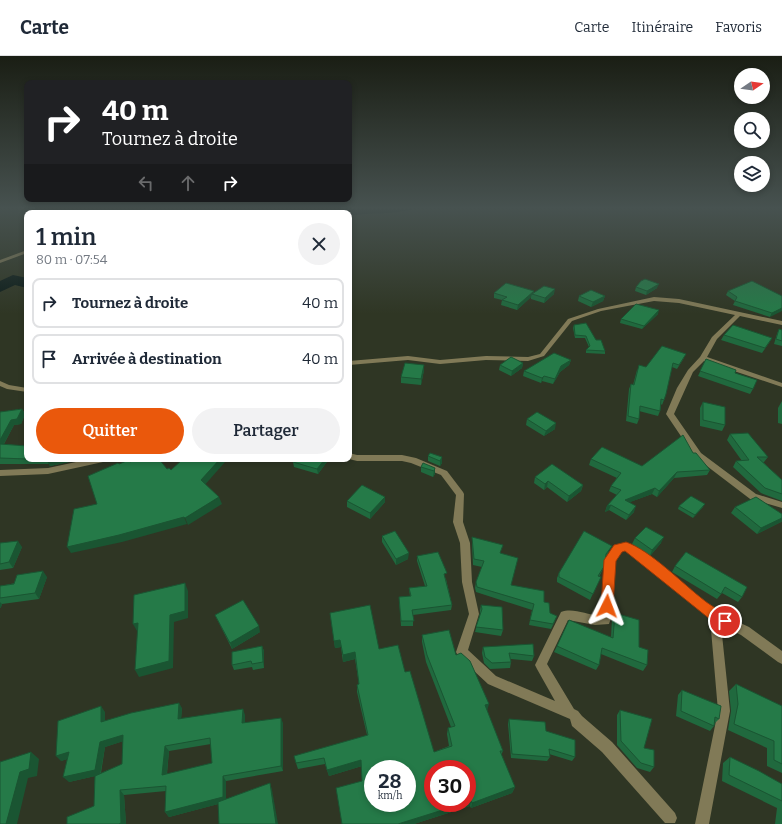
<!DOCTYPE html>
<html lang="fr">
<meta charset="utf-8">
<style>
:root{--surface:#fff;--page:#f2f2f3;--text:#1f2937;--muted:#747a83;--line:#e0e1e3;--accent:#ea580c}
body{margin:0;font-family:Bitter,serif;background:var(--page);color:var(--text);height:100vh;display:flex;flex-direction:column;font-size:15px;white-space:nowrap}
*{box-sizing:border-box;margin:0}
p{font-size:13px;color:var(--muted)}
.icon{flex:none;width:22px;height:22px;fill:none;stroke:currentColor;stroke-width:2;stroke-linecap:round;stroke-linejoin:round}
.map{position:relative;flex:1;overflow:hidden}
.details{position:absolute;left:24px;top:154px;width:328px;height:252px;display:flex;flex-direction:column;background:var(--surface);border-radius:8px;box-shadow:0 2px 6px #0003}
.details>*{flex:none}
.top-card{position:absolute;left:24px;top:24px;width:328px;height:122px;border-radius:8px;box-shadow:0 2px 6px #0003;background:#202124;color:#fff;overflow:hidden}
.needle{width:26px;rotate:77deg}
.tools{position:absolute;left:734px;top:12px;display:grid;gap:8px}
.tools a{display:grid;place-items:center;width:36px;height:36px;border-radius:50%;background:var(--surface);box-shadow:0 2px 6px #0003;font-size:20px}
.speed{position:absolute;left:364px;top:704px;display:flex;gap:8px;font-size:20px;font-weight:700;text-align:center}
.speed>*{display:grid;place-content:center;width:52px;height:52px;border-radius:50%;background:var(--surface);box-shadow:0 2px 6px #0003;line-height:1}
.speed small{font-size:10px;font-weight:400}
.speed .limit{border:6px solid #d22;background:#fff;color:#111}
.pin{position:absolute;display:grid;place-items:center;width:34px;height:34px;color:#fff;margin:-17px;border:2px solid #fff;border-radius:50%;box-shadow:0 1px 4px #0007}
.me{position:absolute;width:44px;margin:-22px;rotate:3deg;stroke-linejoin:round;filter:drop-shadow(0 0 3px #0008)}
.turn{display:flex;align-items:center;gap:14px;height:84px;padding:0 12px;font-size:18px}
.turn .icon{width:52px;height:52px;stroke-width:2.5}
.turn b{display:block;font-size:28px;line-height:34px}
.lanes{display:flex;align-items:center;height:38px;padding:0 12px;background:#0003;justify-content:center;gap:20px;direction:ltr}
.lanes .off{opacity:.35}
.round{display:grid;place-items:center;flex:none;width:42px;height:42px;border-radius:21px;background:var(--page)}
.headline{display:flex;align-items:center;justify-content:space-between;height:68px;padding:0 12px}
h1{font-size:24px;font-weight:600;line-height:30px}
.primary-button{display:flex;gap:8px;margin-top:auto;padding:8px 12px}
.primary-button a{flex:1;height:46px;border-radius:24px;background:var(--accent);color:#fff;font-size:16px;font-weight:600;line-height:46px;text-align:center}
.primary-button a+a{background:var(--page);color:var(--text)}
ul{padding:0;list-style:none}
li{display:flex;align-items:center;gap:12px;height:50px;margin:0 8px 6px;padding:0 4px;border:2px solid var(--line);border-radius:8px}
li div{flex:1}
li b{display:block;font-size:15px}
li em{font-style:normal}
header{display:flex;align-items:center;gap:24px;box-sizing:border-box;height:56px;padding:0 20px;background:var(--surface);border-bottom:1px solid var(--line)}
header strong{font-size:19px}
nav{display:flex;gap:22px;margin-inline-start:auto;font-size:14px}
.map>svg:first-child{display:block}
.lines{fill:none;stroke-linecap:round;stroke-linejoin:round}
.river{fill:#0b1b18;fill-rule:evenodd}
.minor{fill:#817a57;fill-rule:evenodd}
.wall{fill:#20693e;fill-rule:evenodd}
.shaded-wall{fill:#1a5532}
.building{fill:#257a48;stroke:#1a5532;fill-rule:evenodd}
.route{fill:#ea580c;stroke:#983908}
</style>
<header>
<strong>Carte</strong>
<nav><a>Carte</a><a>Itinéraire</a><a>Favoris</a></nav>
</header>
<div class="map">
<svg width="782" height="768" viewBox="0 0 782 768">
<rect width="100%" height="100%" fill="#2f3624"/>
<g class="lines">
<g class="river">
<path d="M361 151H416L414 153C393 159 371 156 349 160V157H340L342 154Z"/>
<polygon points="13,219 27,222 27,232 15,229 0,236 0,225"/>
</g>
<g class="minor">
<polygon points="154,151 159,151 136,157 128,157"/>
<polygon points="27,194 27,197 0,207 0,204"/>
<polygon points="654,241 679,243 782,265 782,269 740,260 717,283 707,301 782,327 782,331 704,305 693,316 674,358 701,397 756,438 782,446 782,452 765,447 764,449 758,449 695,401 666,358 677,332 688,314 700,301 712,281 735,259 679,247 654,245 601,255 572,265 544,300 528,305 486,304 440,308 408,304 349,309 349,305 408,300 440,304 486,300 528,301 540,298 568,263 598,253"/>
<polygon points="0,325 9,329 27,332 27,336 7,333 0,330"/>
<path d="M349 397 357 399H402L416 402 447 415 463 436 464 438 463 466 470 487 472 526 479 558 468 594 496 620 555 645 537 613 535 609 537 605 561 556C574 551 588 560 601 559L605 505 615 489 626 487 636 491 719 557 749 571 782 595V608L778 606 741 579 721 569 730 655 709 768H695L718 655 710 562 630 497 625 495 621 496 615 506 612 559 609 568 595 569 568 564 547 608 574 653 578 655 582 660 612 686 675 757 677 762 675 767H665L602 696 572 670 570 663 488 628 458 600 456 596 469 558 462 526 460 487 453 466 456 439 441 419 411 407 402 405H357L349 403Z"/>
<polygon points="90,403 107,403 103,406 48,418 0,420 0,414 48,412"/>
</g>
</g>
<g class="wall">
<polygon points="636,231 657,232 646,239 635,235"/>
<polygon points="728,235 782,240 770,261 733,249 735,245 726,239"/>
<polygon points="494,237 534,237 554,238 544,247 531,243 531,241 517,254 501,249 502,244 494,242"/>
<polygon points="579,240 605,240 603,245 591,251 578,245"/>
<polygon points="658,258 642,273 620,267 621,263"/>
<polygon points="574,269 596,284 605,295 605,298 586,297 586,294 589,291 585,282 575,282 573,272"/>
<polygon points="779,273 782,274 782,290 774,288 777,278"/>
<polygon points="724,279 772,282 769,287 762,297 721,284"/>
<polygon points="684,302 677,313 672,311 664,344 662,349 661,348 660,355 658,360 639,355 639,363 637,368 626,365 629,333 631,328 633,329 637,314 646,311"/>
<polygon points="706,303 735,317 753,333 750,338 698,320"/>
<polygon points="571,304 569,309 560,316 553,328 542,325 541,327 523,320 524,315"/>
<polygon points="523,307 522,312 511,320 499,314 500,309"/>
<polygon points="424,314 421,329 401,327 401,321"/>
<polygon points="782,345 782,368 778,367 778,352"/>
<polygon points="703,346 725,369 722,375 700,370 700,352"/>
<polygon points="22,353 25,358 21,368 14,369 4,388 27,390 27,403 83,403 50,410 49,408 0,408 0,356"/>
<polygon points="527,363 555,373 544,380 526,369"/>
<polygon points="730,378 768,401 764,406 763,406 782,424 782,445 761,437 733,411 736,405 742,405 727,384"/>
<polygon points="693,397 710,414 707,419 674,422 657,441 652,438 630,446 634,456 626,464 609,454 605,456 607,450 617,439 609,435 611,430 617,422 589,409 591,403 642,410"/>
<polygon points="428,400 442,401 442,407 440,410 428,405"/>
<polygon points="294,403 329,403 318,418 294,411 293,406 295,403"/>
<polygon points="421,411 435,412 435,418 433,421 421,416"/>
<polygon points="535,421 583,429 581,435 567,446 547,431 544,434 534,427"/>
<polygon points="347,445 385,446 370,463 347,451"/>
<polygon points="679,450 703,451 693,462 678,453"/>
<polygon points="735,451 782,458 782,465 781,466 757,478 731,457"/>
<polygon points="382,480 408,503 396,509 382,486"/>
<polygon points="472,481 501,497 511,529 544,546 550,557 555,565 551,573 529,569 532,554 476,536 475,532 476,526 482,511 473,509 472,487"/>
<polygon points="635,482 661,487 650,500 632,488"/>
<polygon points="0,487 22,491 13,512 0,514"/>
<polygon points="609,495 606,501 605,509 599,521 601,521 590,544 557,526 557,522 559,517"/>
<polygon points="686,496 742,541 738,546 722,537 717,543 672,516 675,510"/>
<polygon points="417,500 446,523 452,549 451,554 413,559 413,570 401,570 399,541 410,540 409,532 425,530 417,505"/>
<polygon points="47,521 39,543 2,548 1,551 0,552 0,530"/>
<polygon points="481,549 503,574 501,580 475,576 480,557 480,554"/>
<polygon points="330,557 379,593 405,616 434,696 449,690 447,678 448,672 451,671 426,606 422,586 422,579 456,599 487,655 503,695 501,699 515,731 512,737 471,752 470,750 414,768 342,768 362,725 362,710 329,720 325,708 298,713 296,707 367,679 357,636 357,629 359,628 355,603 343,606 341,591 335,592"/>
<polygon points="615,557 639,591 647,609 643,615 601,598 599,609 596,614 554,596 557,590 611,581 612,563"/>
<polygon points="215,559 260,576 232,593"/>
<polygon points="262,590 264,595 264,612 253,614 252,611 234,614 232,609"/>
<polygon points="483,591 534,600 532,605 511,603 511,606 510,612 490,613 484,607 482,597"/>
<polygon points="736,628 782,650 782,717 767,710 767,692 728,674 731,655 729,635"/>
<polygon points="682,634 719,663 715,667 714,670 710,675 676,660 678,639"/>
<path d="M182 652 181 662 245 659V667H283V715L226 725V744L272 734 218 748 169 761 165 756 166 735 124 739 126 768H67L94 750 95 720 69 726 67 703 61 705 105 656V665ZM123 685 122 708 101 717 105 691ZM211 688 212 707 167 718 169 695Z"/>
<polygon points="620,654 644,692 654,711 650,716 637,712 617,689 617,659"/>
<polygon points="509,663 546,675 575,701 572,705 549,698 550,701 547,705 511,702 508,668"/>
<polygon points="730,701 782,728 782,768 775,768 777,752 722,725 723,707"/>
</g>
<g class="shaded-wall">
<polygon points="659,228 657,232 646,239 647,235"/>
<polygon points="555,233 554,238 544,247 545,242"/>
<polygon points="534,235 534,239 532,238 531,241 517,254 518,249"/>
<polygon points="605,240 603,245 591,251 593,246"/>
<polygon points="782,252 782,255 770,261 772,257"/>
<polygon points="659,254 658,258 642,273 644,270"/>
<polygon points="571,304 569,309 560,316 553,328 555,323 561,310"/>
<polygon points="523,307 522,312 511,320 512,315"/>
<polygon points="424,309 424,314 421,329 421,323"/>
<polygon points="351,317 351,322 349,327 349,321"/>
<polygon points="544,320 542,325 541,327 542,322"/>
<polygon points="22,353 25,358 21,368 14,369 1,393 0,392 0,384 11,364"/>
<polygon points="556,367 555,373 544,380 546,375"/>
<polygon points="442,401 442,407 440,410 440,405"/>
<polygon points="54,403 83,403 50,410 47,405"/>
<polygon points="220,403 224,403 225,406 203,431 201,424"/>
<polygon points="325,403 329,403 318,418 317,413"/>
<polygon points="435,412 435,418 433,421 434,415"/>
<polygon points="677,416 674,422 657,441 659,435"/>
<polygon points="548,425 547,431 544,434 545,428"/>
<polygon points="583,429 581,435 567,446 569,440"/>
<polygon points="655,432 652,438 622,449 625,444"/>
<polygon points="219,441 222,448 188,469 185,462"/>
<polygon points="385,441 385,446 370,463 370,457"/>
<polygon points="705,448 703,451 693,462 695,459"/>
<polygon points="611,449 609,454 605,456 607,450"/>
<polygon points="636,450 634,456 626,464 629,459"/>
<polygon points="184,461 187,468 122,486 71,497 67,491"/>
<polygon points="782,462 782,465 781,466 757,478 761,472"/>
<polygon points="664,481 661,487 650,500 652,494"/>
<polygon points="18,485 22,491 13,512 9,506"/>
<polygon points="409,497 408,503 396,509 396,503"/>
<polygon points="43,515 47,521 39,543 35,537"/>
<polygon points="185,527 188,535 188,562 174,566 173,612 139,621 135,614 170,559"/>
<polygon points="0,546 2,548 1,551 0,552"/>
<polygon points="138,567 143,574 137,575 133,568"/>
<polygon points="259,570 260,576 232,593 230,587"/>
<polygon points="340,584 341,591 335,592 334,585"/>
<polygon points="262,590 264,595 264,612 263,606"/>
<polygon points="355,596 355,603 343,606 343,599"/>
<polygon points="179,647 182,652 181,668 178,663"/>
<polygon points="489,648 487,655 483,656 485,649"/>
<polygon points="101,650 105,656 105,672 101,666"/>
<polygon points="243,653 245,659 245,673 242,667"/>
<polygon points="281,662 283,667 283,715 281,710"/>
<polygon points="123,679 127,684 105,691 100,719 69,726 63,721 100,686"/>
<polygon points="165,690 169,695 166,724 162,719"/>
<polygon points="31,696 39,703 37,720 28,722 17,768 6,768 20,716"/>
<polygon points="69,696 74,701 61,705 56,700"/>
<polygon points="361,704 362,710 329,720 327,714"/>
<polygon points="223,720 226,725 226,746 169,761 165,756"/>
<polygon points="270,727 272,734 278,768 276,768"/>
<polygon points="515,731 512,737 471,752 472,747"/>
<polygon points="120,734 124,739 126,768 119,768"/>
<polygon points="471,745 470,750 414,768 398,768 465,747 467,747 467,746"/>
</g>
<g class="building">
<polygon points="645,223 659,228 647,235 636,231 641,225"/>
<polygon points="752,225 782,240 782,252 772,257 735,245 737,241 728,235"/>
<polygon points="506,227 534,235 518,249 502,244 507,241 494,237"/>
<polygon points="544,230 555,233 545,242 532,238"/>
<polygon points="591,234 605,240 593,246 579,240"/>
<polygon points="636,248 659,254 644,270 621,263"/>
<polygon points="586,267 596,284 601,284 605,295 586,294 590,290 586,280 575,279 574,269"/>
<polygon points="733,269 772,282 765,292 724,279"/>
<polygon points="779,273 782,274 782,285 776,283"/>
<polygon points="662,290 686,298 679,309 673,307 666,338 664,344 661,343 660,355 640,350 639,363 628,360 631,328 634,329 639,309 646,311"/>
<polygon points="554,297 571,304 561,310 555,323 544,320 542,322 524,315"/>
<polygon points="511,301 523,307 512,315 500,309"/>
<polygon points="706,303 736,314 735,317 757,324 753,333 700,315"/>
<polygon points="405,307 424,309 421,323 401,321"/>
<polygon points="703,346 725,351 725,369 703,364"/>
<polygon points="22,353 17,363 11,364 0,384 0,356"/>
<polygon points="537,356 556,367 546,375 527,363"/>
<polygon points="748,377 768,401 757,401 782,424 782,438 765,432 736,405 749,404 730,378"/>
<polygon points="683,379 693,397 696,397 710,414 677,416 659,435 655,432 625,444 636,450 629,459 611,449 607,450 621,434 611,430 621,417 591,403 602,391 642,410"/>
<polygon points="0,388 27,390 27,403 0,402"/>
<polygon points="430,397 442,401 440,405 428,400"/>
<polygon points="136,403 159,403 167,413 169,412 171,414 183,403 220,403 201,424 219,441 185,462 184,461 119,479 67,491 74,453 97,448 88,420 118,407 119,408 129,404 130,406"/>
<polygon points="295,403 325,403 317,413 293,406"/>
<polygon points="423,407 435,412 434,415 421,411"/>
<polygon points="552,408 583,429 569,440 548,425 545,428 535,421"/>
<polygon points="362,429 385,441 370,457 347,445"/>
<polygon points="691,440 705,448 695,459 679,450"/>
<polygon points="756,441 782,458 782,462 761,472 735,451"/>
<polygon points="646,471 664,481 652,494 635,482"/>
<polygon points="395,475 409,497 396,503 382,480"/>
<polygon points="584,475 612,490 606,498 605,509 598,520 601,521 593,538 559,521 559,517"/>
<polygon points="472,481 503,489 500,497 518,502 511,529 544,535 544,546 549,547 550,557 557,560 553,568 530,564 534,548 477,531 476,526 484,505 474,503"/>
<polygon points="18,485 9,506 0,508 0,487"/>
<polygon points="438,496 447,517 444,518 452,549 412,554 414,565 401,565 399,541 411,540 409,532 427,530 417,500"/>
<polygon points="686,496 747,531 742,541 725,531 721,538 675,510"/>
<polygon points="43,515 35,537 0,542 0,530 14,528 17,519"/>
<polygon points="185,527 185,555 170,559 169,605 135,614 138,567 133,568 134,539"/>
<polygon points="243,544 259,570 230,587 215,559"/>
<path d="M370 549 379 593 398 589 405 616 410 615 434 696 452 690 448 672 455 670 427 599 422 579 449 574 456 599 461 597 470 605 489 648 485 649 503 695H500L515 731 472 747 471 745 467 746V713H433V747H465L398 768H342L336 732 362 725 361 704 327 714 324 702 296 707 294 700 368 679 357 629 359 628 355 596 343 599 340 584 334 585 330 557ZM373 713H407V747H373Z"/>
<polygon points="481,549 502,551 503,574 476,571 482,553"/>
<polygon points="615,557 639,564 639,591 648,594 647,609 602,592 599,609 557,590 569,564 613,582"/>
<polygon points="533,588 534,600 509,597 511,606 492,607 485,601 483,591"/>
<polygon points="262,590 263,606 252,608 251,605 232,609 232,596"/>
<polygon points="736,628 782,650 782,708 774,704 774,685 734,668 738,648"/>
<polygon points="682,634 721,650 719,663 715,661 714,670 681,655"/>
<path d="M179 647 178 663 243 653 242 667 281 662V710L223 720V741L165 756 166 730 120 734 121 767 119 768H67V761L94 750 95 720 122 708 123 679 100 686 95 714 63 721 69 696 56 700 58 665 101 650V666L131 657ZM210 682 212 707 162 719 165 690Z"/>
<polygon points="620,654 652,663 644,692 654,694 654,711 641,707 621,685"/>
<polygon points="509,663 545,666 546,675 575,684 575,701 549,693 550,701 512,698"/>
<polygon points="31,696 29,713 20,716 6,768 0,768 0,706"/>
<polygon points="730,701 759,715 782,728 782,745 729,719"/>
<polygon points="270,727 276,768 219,768 218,746"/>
</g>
<linearGradient id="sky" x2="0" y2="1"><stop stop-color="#1a1e14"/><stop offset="0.59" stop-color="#475250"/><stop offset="1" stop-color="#475250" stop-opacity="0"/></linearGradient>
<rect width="782" height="258" fill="url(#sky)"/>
<path class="route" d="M626 486C650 494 683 528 705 545 711 550 729 559 731 565L730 569 725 571 711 564 625 495 622 496 616 505 613 550 611 554 607 556 603 554 601 550 604 504 614 489Z"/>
</svg>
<div class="tools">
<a><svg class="needle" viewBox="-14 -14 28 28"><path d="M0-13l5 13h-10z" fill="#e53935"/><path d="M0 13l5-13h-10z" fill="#747a83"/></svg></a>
<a><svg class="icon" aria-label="search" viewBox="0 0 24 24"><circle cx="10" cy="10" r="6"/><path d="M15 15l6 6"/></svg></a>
<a><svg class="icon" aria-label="layers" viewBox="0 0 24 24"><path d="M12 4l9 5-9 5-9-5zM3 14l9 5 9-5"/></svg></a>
</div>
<div class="speed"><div>28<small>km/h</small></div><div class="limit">30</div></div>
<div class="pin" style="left:725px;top:565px;background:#d93025"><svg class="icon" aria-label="arrive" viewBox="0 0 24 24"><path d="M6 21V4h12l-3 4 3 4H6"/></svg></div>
<svg class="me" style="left:607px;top:550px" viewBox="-20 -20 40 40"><path d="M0-17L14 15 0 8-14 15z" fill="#ea580c" stroke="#fff" stroke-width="4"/></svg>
<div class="top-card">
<div class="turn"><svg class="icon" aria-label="right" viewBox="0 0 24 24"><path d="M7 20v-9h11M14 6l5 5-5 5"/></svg><div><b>40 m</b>Tournez à droite</div></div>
<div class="lanes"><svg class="icon off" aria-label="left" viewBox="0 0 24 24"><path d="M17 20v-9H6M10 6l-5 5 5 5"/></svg><svg class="icon off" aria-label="ahead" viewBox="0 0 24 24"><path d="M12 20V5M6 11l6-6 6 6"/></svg><svg class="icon" aria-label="right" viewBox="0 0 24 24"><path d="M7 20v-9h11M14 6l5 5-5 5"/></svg></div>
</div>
<section class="details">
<div class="headline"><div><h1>1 min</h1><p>80 m · 07:54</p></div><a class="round"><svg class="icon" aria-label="close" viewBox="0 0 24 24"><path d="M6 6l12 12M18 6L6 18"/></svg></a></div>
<ul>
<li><svg class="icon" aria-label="right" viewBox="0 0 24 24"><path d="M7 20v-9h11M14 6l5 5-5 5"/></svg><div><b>Tournez à droite</b></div><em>40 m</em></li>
<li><svg class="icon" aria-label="arrive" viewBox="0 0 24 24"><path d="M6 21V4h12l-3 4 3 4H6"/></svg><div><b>Arrivée à destination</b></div><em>40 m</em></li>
</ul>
<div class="primary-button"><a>Quitter</a><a>Partager</a></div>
</section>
</div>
